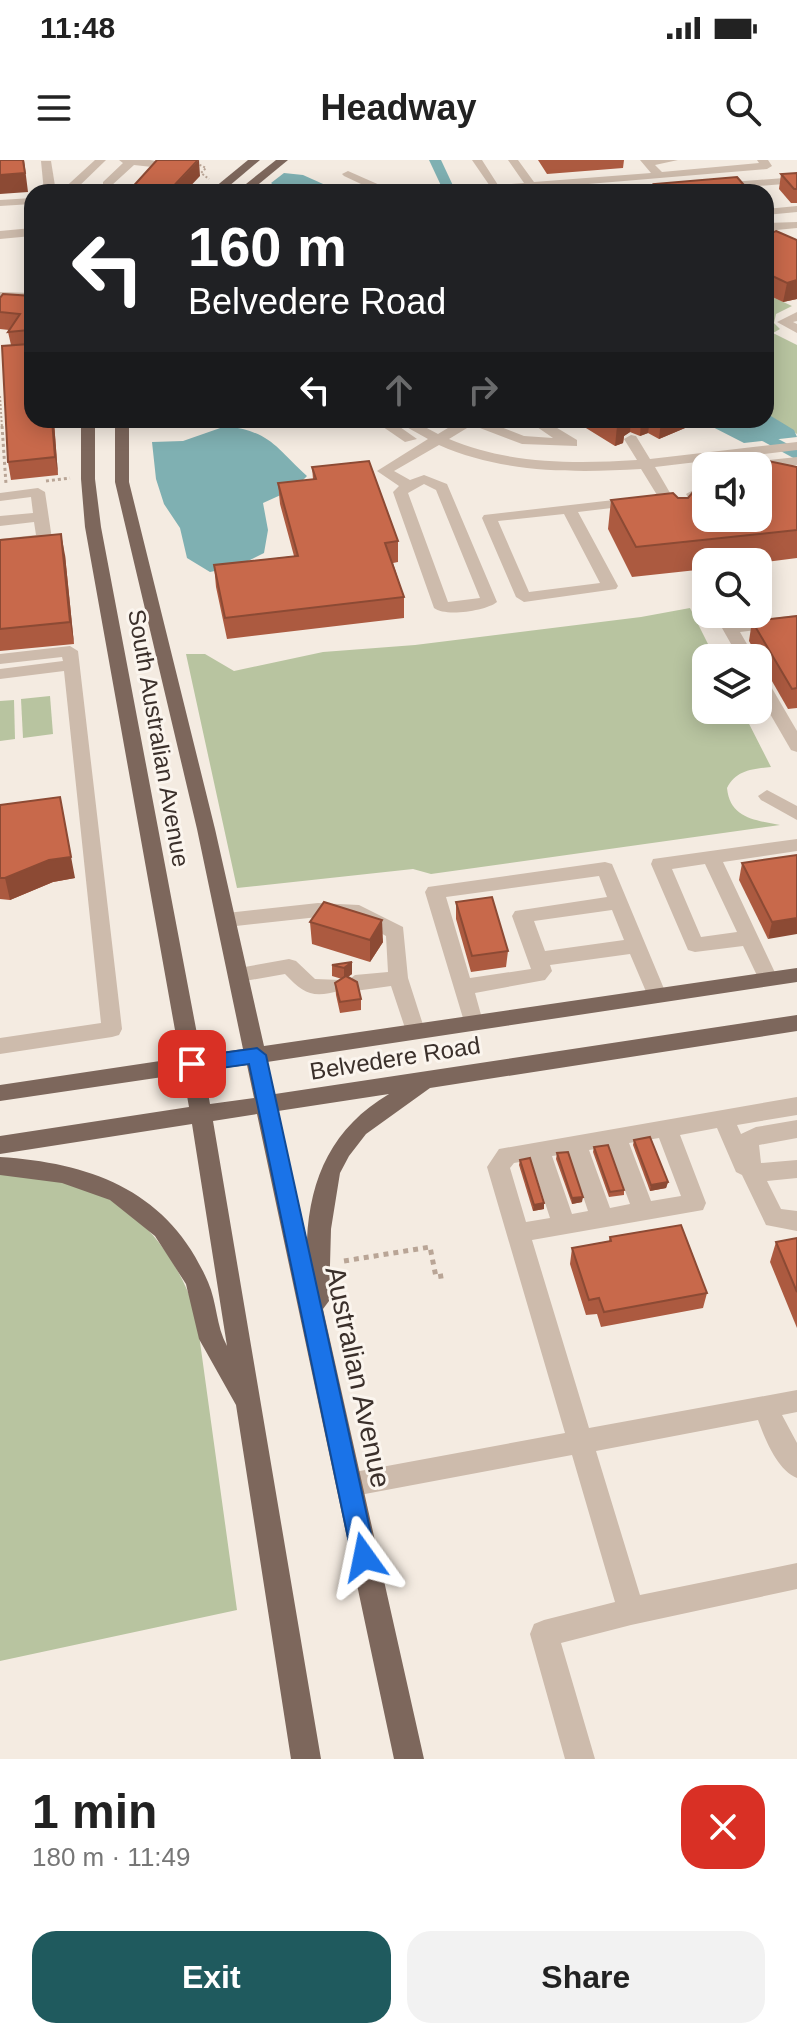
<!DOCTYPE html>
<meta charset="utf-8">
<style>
:root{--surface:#fff;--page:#f2f2f2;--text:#222;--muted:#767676;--accent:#1f5a5e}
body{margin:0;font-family:Helvetica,sans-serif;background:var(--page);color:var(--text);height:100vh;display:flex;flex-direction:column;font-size:30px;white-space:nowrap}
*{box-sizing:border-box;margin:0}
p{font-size:26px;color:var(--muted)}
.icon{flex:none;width:44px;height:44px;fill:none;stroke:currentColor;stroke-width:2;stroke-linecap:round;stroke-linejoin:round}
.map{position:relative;height:1599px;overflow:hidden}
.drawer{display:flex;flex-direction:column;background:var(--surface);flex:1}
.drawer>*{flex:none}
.hud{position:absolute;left:24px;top:24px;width:750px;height:244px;border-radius:24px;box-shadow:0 4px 20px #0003;background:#202124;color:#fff;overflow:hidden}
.tools{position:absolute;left:692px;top:292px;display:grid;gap:16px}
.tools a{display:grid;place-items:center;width:80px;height:80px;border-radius:16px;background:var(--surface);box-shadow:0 4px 20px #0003;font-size:40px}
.pin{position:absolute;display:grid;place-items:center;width:68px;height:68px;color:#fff;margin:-34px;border-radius:16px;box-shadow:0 4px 12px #0006}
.me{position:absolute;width:88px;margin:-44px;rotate:348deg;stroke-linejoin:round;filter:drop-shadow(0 0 6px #0008)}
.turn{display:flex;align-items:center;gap:28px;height:168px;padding:0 32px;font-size:36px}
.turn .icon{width:104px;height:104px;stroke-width:2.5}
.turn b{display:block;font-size:56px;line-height:68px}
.lanes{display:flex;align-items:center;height:76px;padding:0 32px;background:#0003;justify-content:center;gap:40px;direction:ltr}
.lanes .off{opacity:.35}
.round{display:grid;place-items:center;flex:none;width:84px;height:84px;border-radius:24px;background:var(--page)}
.headline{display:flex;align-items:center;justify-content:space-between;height:136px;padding:0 32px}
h1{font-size:48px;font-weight:600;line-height:60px}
.cta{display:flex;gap:16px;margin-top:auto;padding:16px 32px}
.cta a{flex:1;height:92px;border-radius:24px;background:var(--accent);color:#fff;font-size:32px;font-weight:600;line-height:92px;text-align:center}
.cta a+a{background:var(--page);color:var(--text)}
.status{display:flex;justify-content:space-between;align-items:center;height:56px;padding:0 40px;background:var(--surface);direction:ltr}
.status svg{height:22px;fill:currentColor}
header{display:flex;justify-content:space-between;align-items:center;height:104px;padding:0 32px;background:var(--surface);font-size:36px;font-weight:600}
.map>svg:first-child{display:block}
.green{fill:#b8c4a0}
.water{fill:#7fb0b2}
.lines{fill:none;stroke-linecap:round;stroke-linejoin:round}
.canal{fill:#7fb0b2;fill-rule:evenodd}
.path-far2{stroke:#b9a596;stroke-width:2;stroke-dasharray:2 2;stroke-linecap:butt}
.path-far1{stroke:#b9a596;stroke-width:3;stroke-dasharray:3 3;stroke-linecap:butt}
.path{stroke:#b9a596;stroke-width:5;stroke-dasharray:5 5;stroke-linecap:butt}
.minor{fill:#cdbbac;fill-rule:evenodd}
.major{fill:#7d675c;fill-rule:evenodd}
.wall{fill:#ac5a40}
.shaded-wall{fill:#8c4a34}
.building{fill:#c8694b;stroke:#8c4a34;stroke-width:2}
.route{fill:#1a73e8;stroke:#114b97;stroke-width:2}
.labels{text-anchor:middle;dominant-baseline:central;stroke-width:6;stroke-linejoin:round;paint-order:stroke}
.street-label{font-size:24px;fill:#3b302b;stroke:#fbf5ee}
.near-street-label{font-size:28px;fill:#3b302b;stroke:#fbf5ee}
</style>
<div class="status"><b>11:48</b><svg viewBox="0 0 49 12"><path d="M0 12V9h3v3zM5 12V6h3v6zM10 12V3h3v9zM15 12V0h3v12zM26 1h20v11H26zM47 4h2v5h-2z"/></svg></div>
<header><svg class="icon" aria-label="menu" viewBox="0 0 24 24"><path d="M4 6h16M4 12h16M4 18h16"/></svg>Headway<svg class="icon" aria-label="search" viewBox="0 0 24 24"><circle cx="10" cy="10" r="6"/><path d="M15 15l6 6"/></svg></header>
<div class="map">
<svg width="797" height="1599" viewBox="0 0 797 1599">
<rect width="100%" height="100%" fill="#f4ebe1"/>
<g class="green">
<polygon points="766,134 792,146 776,154 774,163 780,169 773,173 797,185 797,274 766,253"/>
<path d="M690 448 715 498H706V550H742L771 607C752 609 736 610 727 628 730 659 756 660 780 665L431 714 413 709 237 728 186 494H205L234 511 323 492 415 485 641 457Z"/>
<polygon points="50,536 53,574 23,578 21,539"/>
<polygon points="14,540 15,579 0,581 0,541"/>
<path d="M0 1014C24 1018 51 1018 74 1024 136 1042 176 1093 196 1153L237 1450 0 1501Z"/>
</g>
<g class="water">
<polygon points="284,13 303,15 341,32 282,32 271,23"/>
<polygon points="766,253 794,270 797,277 744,283 699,260 766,260"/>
<path d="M226 266C271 272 275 287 307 316L294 329 263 343 268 370 264 393 238 406 210 412 187 398 180 368 164 344 156 319 152 282 183 281Z"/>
</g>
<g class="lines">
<g class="canal">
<polygon points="429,0 441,0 456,32 444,32"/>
<polygon points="724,260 743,260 797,289 797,300"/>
</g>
<g class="path-far2">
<polyline points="196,3 206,8 201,13 209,19"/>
<polyline points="0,236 2,268"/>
</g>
<g class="path-far1">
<polyline points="2,266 6,324"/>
<polyline points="46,321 70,318"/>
</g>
<polyline class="path" points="344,1101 430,1087 436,1117 448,1115"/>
<g class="minor">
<polygon points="95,0 106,0 73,32 60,32"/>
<polygon points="119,0 150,0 184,7 179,10 134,5 111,26 103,26 103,22 123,3"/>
<polygon points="472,0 482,0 498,25 524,23 508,0 518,0 534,22 651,13 640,0 678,0 655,5 662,12 759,3 757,0 768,0 772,6 767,9 494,32"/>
<polygon points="41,1 51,1 56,32 44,32"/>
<polygon points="348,11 391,30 393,32 378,32 344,16 342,14"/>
<polygon points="797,17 797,23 717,29 711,26 717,23"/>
<polygon points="681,26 687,29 685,31 631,32 637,29"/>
<polygon points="32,38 32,44 0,46 0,40"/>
<polygon points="797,46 797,52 766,55 766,49"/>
<polygon points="797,62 797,68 766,71 766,63"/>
<polygon points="32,68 32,76 0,79 0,71"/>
<polygon points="0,132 32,133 32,141 0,140"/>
<polygon points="797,152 797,161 793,162 797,164 797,173 777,162"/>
<polygon points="373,260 390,260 417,279 405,282"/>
<path d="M394 260H412L438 274 461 260H483L524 276 553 278 527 260H544L577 280V286L522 284 472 265 449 279C508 304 573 304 637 300L624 279 631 275 636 276 650 299 797 282V290L655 307 673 338 671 341 578 352 618 426 616 429 524 442 516 437 482 358 484 355 657 335 641 309C573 313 502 313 439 285L394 311 410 320 424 315 447 324 497 442C486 451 445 457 434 448L393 332 399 326 377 311 428 279ZM424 324 436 330 480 438 448 442 408 333ZM564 354 600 423 529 432 498 361Z"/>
<polygon points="797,297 797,305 758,309 758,306 742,306 749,302"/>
<polygon points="706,323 706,333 701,335 706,338 706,348 691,342 686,334"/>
<polygon points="38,328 45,332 52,379 44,384 0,389 0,379 36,375 34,362 0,366 0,356 33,353 31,337 0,341 0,333"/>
<polygon points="797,455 797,465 740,472 755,498 739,498 722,468 730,463"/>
<polygon points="70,486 78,491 122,869 119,875 112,877 0,894 0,878 101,863 64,511 0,519 0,509 63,501 62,497 0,504 0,494"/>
<polygon points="758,513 766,518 797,571 797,592 791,590 758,533"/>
<polygon points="767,630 797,646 797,660 761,640 758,636"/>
<path d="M797 679V691L723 702 778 819 775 824H761L743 786 695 792 688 790 651 704 653 699ZM705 704 737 772 701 777 672 709Z"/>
<path d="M605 702 612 704 667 836 664 841H650L630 794 550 805 552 811 545 820 475 833 483 862 480 868H466L425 732 428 727ZM599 716 607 737 515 751 512 756 531 809 470 818 446 737ZM612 750 624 780 545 791 534 761Z"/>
<polygon points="318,743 359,745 403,767 408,818 425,871 422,877 408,877 391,826 355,831 345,823 355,815 388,812 386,776 356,759 318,757 227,767 217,760 227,753"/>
<path d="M289 799 296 801 315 819 341 820 344 825 341 830C313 839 304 834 285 814L239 822 229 815 239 808Z"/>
<path d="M797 937V955L737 965 741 974 756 967 797 960V978L759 985 761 1003 797 1000V1018L767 1021 781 1049 797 1051V1071L766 1065 742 1015 736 1012 717 968 680 975 706 1043 703 1050 532 1080 589 1268 797 1230V1252L782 1255 797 1283V1318C777 1310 765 1279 758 1260L596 1291 640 1435 797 1403V1429L631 1465 561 1483 595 1599H565L530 1474 534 1464 544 1460 615 1442 572 1295 349 1337 340 1334 336 1325 340 1316 349 1313 565 1273 487 1007 499 989ZM659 978 681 1036 651 1041 629 983ZM609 987 630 1044 610 1048 589 990ZM569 994 588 1051 572 1054 552 996ZM531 1000 550 1058 526 1062 510 1008 514 1003Z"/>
</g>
<g class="major">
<polygon points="248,0 260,0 222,32 209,32"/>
<polygon points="276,0 288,0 249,32 236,32"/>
<path d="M81 260H95V319L101 367 201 895 243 889 197 669 115 322V260H129V322L215 669 264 886 797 808V822L267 902 275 934 797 855V871L430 928 366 974 349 996 340 1013 331 1069 329 1141 323 1149 424 1599H394L257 954 213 961 321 1599H291L236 1245 199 1179 186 1124 155 1076 110 1040 62 1023 0 1015V997C92 1003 169 1031 208 1122 217 1142 216 1166 227 1186L192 964 0 994V976L189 947 183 914 0 941V925L180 898 85 367 81 319ZM247 905 254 938 210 944 204 911ZM389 934C333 967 310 1017 307 1080L278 951Z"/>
</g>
</g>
<g class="wall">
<polygon points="538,0 624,0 623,8 547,14"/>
<polygon points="797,13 797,43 791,43 779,29 781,14"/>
<polygon points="654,24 749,32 653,32"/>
<polygon points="766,75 797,80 797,139 783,142 766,134"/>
<polygon points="32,136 32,260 65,261 54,262 58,315 11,320 8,302 11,185 8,172 9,170 0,169 0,138"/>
<polygon points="573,260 686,260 685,268 659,279 648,273 640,276 630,272 624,276 623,283 615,286"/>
<polygon points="758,299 797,307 797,398 758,403 706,402 706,409 632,417 608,369 611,340 678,338 758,358 757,306"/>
<polygon points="312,307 398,381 398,402 393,403 404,437 404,458 227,479 216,427 214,405 294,396 280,344 278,323 313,319"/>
<polygon points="0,380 65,395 74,484 0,491"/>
<polygon points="797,456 797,548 788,549 749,481 752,461"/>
<polygon points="0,645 75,718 53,722 10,740 0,739"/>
<polygon points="797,695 768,779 739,720 742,703"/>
<polygon points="456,742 508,791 506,807 471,812 456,759"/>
<polygon points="310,762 383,782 370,802 312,784"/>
<polygon points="352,802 352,814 347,817 361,839 361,850 340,853 336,835 335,823 342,819 332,816 332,805"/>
<polygon points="634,980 668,1022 666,1028 650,1031 633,985"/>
<polygon points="594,987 624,1030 624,1035 609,1037 593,992"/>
<polygon points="557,993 582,1042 572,1044 556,999"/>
<polygon points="520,1000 544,1049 533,1051 519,1005"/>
<polygon points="610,1077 707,1133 703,1148 601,1167 597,1154 586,1155 570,1104 572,1088 609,1081"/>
<polygon points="797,1078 797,1168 770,1102 776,1082"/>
</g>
<g class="shaded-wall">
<polygon points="24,0 28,32 0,34 0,15"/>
<polygon points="199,0 200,16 185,32 168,32"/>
<polygon points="797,120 797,139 783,142 787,123"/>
<polygon points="52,260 54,262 58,315 55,297"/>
<polygon points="623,260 631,260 630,272 624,276 623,283 615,286 617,266"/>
<polygon points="641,260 650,260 648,273 640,276"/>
<polygon points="661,260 686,260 685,268 659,279"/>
<polygon points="61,374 65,395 74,484 70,462"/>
<polygon points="64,659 75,718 53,722 10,740 5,718"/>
<polygon points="797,758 797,774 768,779 772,762"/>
<polygon points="382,760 383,782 370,802 370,780"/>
<polygon points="352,802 352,814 344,820 344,808"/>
<polygon points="668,1022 666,1028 650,1031 651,1025"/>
<polygon points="583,1037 582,1042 572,1044 572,1038"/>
<polygon points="544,1043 544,1049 533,1051 534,1045"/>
</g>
<g class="building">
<polygon points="0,0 23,0 25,13 0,15"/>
<polygon points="157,0 198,0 168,32 128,32"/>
<polygon points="797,13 797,29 794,29 781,14"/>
<polygon points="737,17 749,31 737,32 660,32 654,24"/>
<polygon points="630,26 634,32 552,32 581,30"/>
<polygon points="776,71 797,80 797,120 787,123 766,113 766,75"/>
<polygon points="3,134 32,136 32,173 29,170 8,172 20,154 0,152 0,138"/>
<polygon points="32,173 32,260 52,260 55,297 8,302 2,186 29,184"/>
<polygon points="608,260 624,260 625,262 617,266"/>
<polygon points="758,299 797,307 797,370 636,387 611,340 673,333 678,338 688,338 694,331 706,330 706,358 758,358 758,306 764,306"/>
<polygon points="369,301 398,381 385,383 404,437 225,458 214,405 298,396 278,323 316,319 312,307"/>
<polygon points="61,374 70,462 0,469 0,380"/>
<polygon points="797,456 797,528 792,529 752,461"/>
<polygon points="60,637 71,697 49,700 5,718 0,718 0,645"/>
<polygon points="797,695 797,758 772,762 742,703"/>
<polygon points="492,737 508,791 472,796 456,742"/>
<polygon points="324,742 382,760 370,780 310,762"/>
<polygon points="352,802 344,808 332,805"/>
<polygon points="346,816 357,822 361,839 340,842 335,823"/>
<polygon points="650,977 668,1022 651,1025 634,980"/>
<polygon points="608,985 624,1030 610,1032 594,987"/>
<polygon points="568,992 583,1037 572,1038 557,993"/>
<polygon points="530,998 544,1043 534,1045 520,1000"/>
<polygon points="681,1065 707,1133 604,1152 599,1138 589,1140 572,1088 611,1081 610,1077"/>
<polygon points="797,1078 797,1132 776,1082"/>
</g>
<polygon class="route" points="257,888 266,895 376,1397 373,1405 364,1409 355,1405 352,1397 249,904 192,912 182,904 192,897"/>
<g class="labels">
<g class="street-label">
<text transform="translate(159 578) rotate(80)">South Australian Avenue</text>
<text transform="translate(395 898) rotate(-9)">Belvedere Road</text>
</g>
<g class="near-street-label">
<text transform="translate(358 1217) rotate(78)">Australian Avenue</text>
</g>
</g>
</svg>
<div class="tools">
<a><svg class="icon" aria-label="sound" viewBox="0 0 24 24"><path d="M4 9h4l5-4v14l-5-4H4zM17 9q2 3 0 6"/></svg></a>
<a><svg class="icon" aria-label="search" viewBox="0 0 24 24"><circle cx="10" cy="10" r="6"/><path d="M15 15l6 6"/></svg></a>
<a><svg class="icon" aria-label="layers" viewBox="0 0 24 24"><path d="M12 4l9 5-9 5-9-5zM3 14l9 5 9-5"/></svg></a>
</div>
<div class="pin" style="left:192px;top:904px;background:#d93025"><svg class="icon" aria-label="arrive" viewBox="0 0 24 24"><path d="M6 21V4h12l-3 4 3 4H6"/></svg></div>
<svg class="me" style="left:364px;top:1397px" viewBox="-20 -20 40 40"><path d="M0-17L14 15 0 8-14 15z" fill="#1a73e8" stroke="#fff" stroke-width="4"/></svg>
<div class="hud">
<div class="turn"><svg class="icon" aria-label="left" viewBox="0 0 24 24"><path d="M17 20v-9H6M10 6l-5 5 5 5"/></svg><div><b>160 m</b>Belvedere Road</div></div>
<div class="lanes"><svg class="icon" aria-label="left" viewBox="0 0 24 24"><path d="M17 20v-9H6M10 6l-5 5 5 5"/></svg><svg class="icon off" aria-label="ahead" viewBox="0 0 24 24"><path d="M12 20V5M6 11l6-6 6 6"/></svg><svg class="icon off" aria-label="right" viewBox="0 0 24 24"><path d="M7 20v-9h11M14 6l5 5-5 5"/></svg></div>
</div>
</div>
<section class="drawer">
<div class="headline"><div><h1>1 min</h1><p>180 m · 11:49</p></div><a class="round" style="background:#d93025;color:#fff"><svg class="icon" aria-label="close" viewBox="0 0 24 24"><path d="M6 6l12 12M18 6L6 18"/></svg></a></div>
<div class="cta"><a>Exit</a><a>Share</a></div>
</section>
